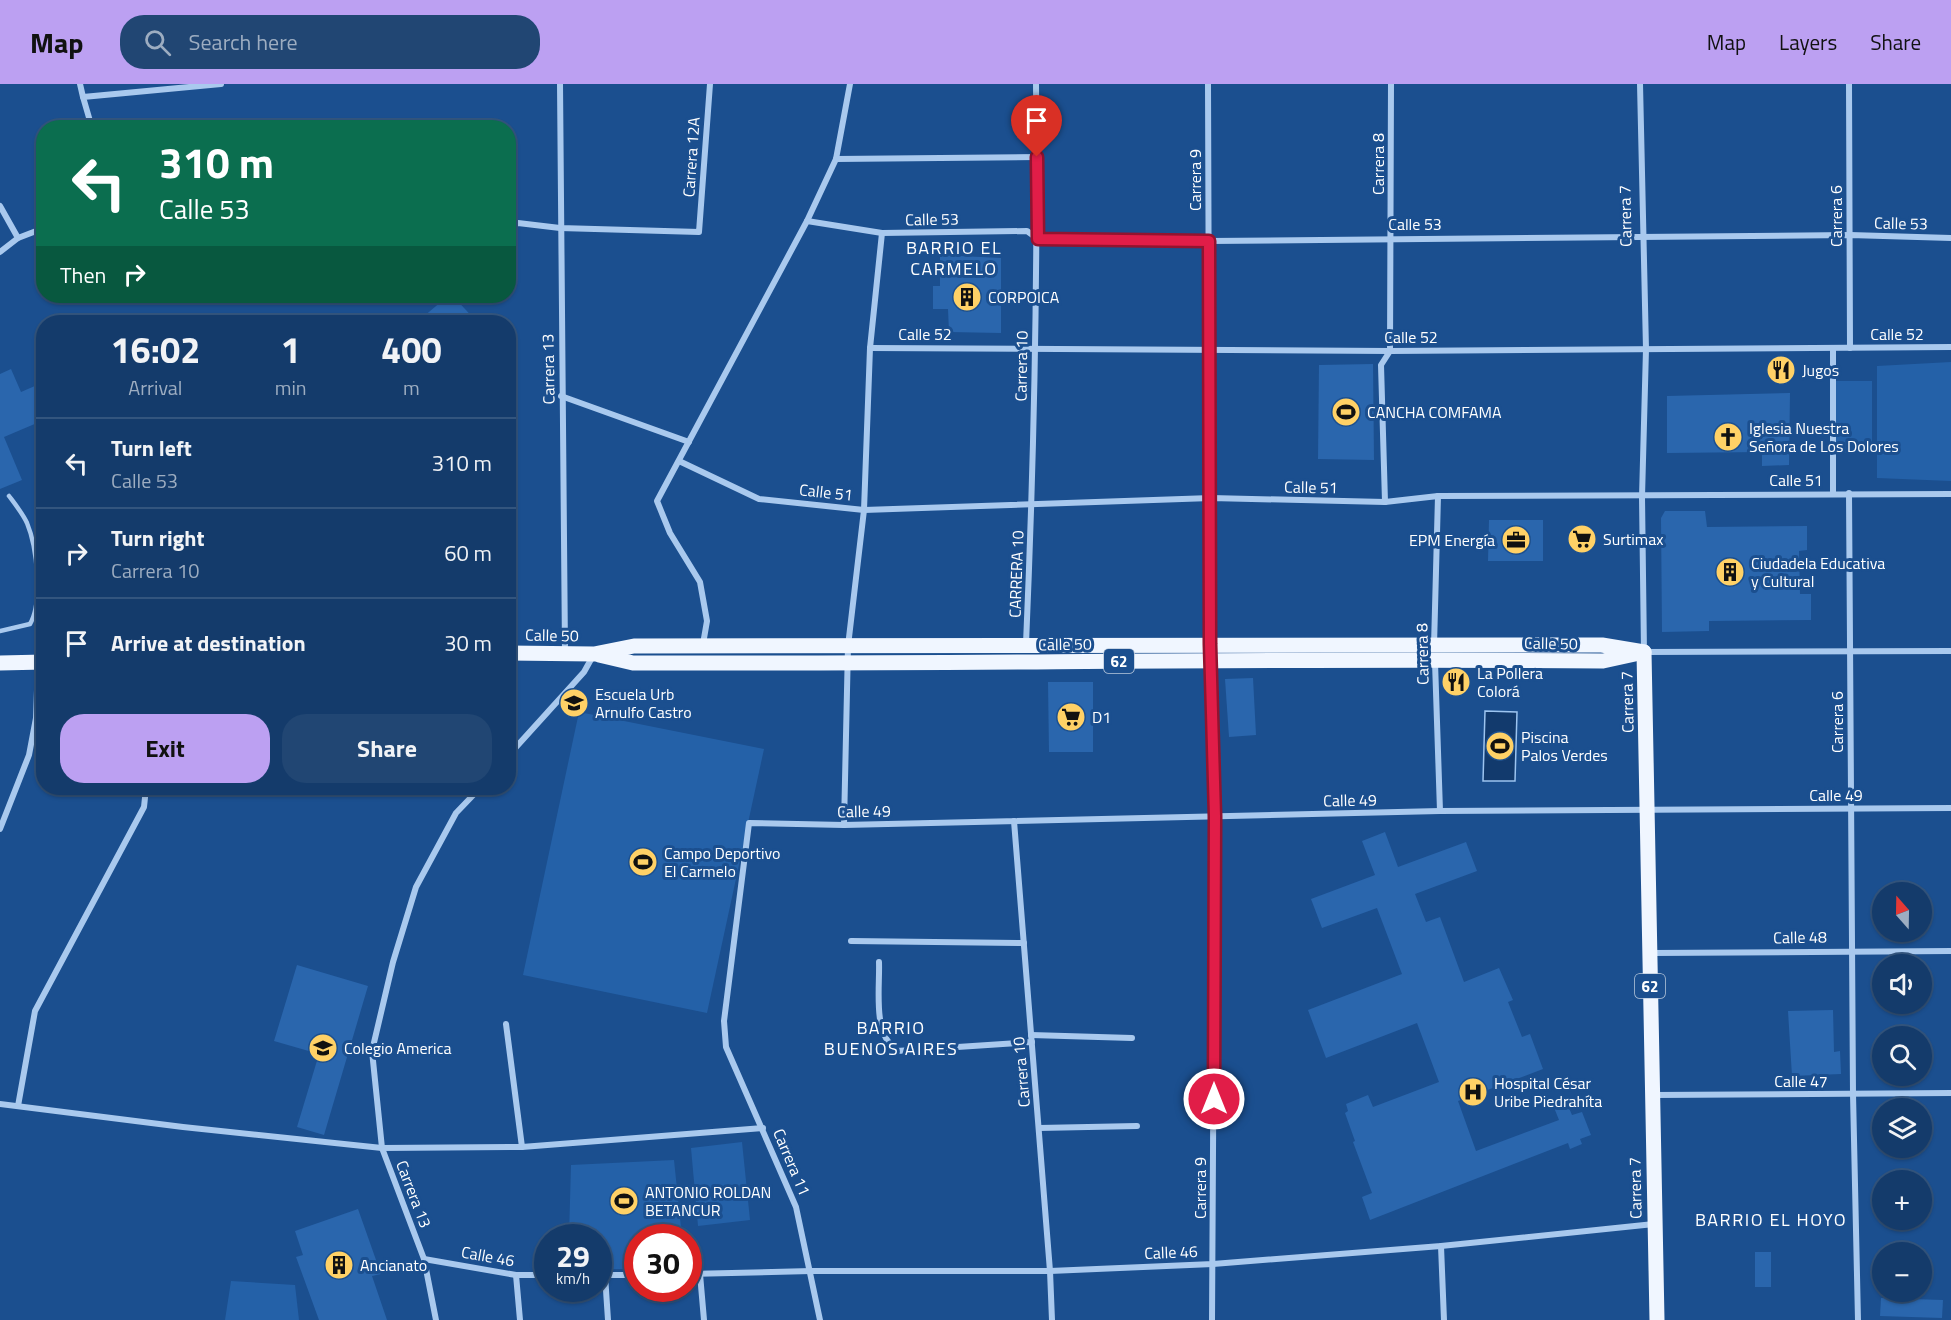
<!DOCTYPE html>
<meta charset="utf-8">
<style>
:root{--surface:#143b6b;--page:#214673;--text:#f1f3f6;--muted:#9dadc1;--line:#33557e;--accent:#bca0f2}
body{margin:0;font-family:"Titillium Web",sans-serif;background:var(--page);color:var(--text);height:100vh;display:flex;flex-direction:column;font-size:22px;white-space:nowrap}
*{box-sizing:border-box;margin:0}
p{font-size:20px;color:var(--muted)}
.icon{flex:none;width:33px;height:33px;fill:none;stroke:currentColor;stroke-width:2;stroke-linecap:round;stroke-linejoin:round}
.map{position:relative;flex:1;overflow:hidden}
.drawer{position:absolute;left:36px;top:231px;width:480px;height:480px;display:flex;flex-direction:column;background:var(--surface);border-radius:24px;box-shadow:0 2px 4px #0004,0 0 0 2px var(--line)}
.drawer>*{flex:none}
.banner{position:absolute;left:36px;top:36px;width:480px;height:183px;border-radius:24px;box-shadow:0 2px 4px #0004,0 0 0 2px var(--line);background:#0b6e4f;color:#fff;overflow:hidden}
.needle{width:39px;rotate:340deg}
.tools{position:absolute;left:1872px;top:798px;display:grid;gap:12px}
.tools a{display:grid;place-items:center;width:60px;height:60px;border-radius:50%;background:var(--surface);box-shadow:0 2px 4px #0004,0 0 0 2px var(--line);font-size:30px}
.speed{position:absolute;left:534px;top:1140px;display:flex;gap:12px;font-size:30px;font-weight:700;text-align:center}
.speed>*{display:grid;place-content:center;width:78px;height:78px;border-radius:50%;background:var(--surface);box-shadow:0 2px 4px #0004,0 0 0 2px var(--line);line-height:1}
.speed small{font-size:15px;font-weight:400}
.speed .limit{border:9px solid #d22;background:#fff;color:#111}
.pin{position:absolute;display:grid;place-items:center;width:51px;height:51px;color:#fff;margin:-62px -26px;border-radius:50% 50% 50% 0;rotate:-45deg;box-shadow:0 0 6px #0007}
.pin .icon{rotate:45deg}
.me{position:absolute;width:66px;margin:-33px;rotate:0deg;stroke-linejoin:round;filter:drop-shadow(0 0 4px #0008)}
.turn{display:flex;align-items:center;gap:21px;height:126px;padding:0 24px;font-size:27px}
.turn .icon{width:78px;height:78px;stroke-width:2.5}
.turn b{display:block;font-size:42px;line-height:51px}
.then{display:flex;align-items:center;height:57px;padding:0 24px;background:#0003;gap:12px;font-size:22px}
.eta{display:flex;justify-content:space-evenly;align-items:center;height:102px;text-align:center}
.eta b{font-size:36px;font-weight:700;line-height:42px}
.primary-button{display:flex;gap:12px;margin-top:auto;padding:12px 24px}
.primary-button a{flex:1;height:69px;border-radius:24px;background:var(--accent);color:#111;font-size:24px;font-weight:700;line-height:69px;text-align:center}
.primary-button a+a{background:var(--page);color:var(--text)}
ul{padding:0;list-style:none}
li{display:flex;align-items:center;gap:18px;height:90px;padding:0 24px;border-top:2px solid var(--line)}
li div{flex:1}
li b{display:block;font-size:22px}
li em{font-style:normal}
header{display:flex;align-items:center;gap:36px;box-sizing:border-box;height:84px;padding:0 30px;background:var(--accent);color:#111}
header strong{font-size:28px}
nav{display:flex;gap:33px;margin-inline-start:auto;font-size:21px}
.search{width:420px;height:54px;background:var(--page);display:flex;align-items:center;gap:15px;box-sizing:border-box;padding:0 21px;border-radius:24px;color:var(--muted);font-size:22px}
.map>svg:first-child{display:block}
.green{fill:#2461a8}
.water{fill:#123a6d;stroke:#9cc4f0;stroke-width:1.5}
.building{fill:#2a66ad}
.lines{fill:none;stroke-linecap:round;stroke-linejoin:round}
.lane{stroke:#a9c9ee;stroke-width:4.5}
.street{stroke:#a9c9ee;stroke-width:6}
.primary{stroke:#f0f6ff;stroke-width:15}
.route-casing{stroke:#92132f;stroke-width:15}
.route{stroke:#e11d48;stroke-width:10}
.labels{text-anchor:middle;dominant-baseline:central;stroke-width:6;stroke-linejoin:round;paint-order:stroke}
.shield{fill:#1b4f8f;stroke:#bbcadd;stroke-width:1.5}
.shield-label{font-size:15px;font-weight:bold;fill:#fff}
.street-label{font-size:16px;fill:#fff;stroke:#1b4f8f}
.poi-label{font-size:16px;fill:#fff;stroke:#1b4f8f;text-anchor:start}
.neighbourhood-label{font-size:18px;letter-spacing:1.5px;fill:#fff;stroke:#1b4f8f}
</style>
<header>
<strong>Map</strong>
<div class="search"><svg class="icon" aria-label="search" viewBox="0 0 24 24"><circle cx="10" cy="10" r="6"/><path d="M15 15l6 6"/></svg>Search here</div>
<nav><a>Map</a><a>Layers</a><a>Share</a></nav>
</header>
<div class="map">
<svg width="1951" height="1236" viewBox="0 0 1951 1236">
<rect width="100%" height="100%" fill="#1b4f8f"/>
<g class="green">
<polygon points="1951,278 1951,397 1877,394 1877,282"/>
<rect x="1835" y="297" width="37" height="72"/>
<polygon points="579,628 764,665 707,929 523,891"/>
<polygon points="742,1058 750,1136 698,1142 691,1064"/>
<polygon points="674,1076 682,1153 638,1154 637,1185 599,1185 598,1154 569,1153 571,1081"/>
<polygon points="231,1197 295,1201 299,1236 225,1236"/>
</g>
<polygon class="water" points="1485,627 1517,628 1515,697 1483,697"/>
<g class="building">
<polygon points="940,171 1001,174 1001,249 949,248 948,225 933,225 933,202 940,202"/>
<polygon points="448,212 453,212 477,238 417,238"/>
<polygon points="1373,280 1374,376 1318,375 1319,281"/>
<polygon points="11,285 21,308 44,298 44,336 4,353 22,396 0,405 0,290"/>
<polygon points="1790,309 1789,381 1762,382 1762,368 1667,369 1667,312"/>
<polygon points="1665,427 1705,427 1707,443 1807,442 1807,466 1799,467 1800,510 1811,510 1811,536 1709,537 1709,547 1662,548 1661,434"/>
<polygon points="1489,436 1543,436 1543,477 1488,477"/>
<polygon points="1253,594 1256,651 1229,653 1225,595"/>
<polygon points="1048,598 1093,598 1093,668 1049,668"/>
<polygon points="1385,748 1398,783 1466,758 1477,787 1415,810 1426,838 1440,833 1464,898 1499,884 1513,916 1508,918 1522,953 1530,950 1543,985 1458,1017 1476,1067 1559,1036 1553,1021 1566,1017 1572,1031 1582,1028 1591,1051 1580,1055 1582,1060 1570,1065 1568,1059 1370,1136 1362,1113 1372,1109 1353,1058 1355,1057 1345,1029 1348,1027 1346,1020 1368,1011 1373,1023 1439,998 1417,939 1326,974 1308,926 1402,890 1377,824 1322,844 1311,815 1375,791 1362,757"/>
<polygon points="297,881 368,902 324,1051 297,1043 319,970 274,957"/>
<polygon points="1833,926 1834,968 1840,967 1841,990 1792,992 1788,927"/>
<polygon points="358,1125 381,1190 372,1192 387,1236 319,1236 296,1173 303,1171 295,1147"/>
<rect x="1755" y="1168" width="16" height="35"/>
<polygon points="1881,1214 1943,1216 1942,1234 1880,1232"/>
</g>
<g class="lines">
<path class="lane" d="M0 547 30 540C43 518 37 463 27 439 23 430 15 420 9 412"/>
<g class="street">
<polyline points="80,0 83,13"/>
<polyline points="560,0 565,568"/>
<polyline points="1208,0 1210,560"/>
<polyline points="1640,0 1646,265 1642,413 1644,568 1951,567"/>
<polyline points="1849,0 1850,264"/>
<polyline points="92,44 83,13 221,0"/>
<polyline points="836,75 1037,73"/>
<polyline points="0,122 18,154"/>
<polyline points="807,137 882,149 1027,147 1038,155 1209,157 1850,151 1951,154"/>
<polyline points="508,141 518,139 560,144 699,148 710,0"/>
<polyline points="0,168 18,154 44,144"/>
<polyline points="870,264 1390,267 1951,263"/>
<polyline points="1833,264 1833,409"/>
<polyline points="561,312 689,358"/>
<polyline points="679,377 759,415 864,426 1211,414 1385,418 1438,412 1951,410"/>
<polyline points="1849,409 1853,1010 1858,1236"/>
<polyline points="1385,418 1381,281 1390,267 1391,0"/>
<polyline points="703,560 707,537 700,498 670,449 657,417 807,137 836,75 850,0"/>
<path d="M1026 560C1034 374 1038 187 1036 0"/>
<polyline points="1434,562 1438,412"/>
<polyline points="1211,577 1215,732 1212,1236"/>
<polyline points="1435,578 1440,727"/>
<polyline points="508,672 584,588 594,570"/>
<polyline points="1014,737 1050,1187 1052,1236"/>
<polyline points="844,741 848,562 864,426 870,264 882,149"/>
<polyline points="0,745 29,671 36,634 38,578"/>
<polyline points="851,857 1024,859"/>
<polyline points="1652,869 1951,867"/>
<path d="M879 878C880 906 872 949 897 967L1032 958"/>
<polyline points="506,940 522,1063"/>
<polyline points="1031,951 1132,954"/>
<polyline points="1655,1011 1951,1009"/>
<polyline points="0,1020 183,1043 382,1064 522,1063 763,1044"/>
<polyline points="18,1022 35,927 144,723 146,704"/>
<polyline points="1039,1044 1137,1042"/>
<polyline points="1441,1162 1444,1236"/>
<polyline points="424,1175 516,1191 548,1191"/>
<polyline points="688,1190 811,1187 1050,1187 1213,1180 1441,1162 1654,1140"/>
<polyline points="700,1190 704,1236"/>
<polyline points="516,1191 520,1236"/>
<polyline points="598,1191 638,1191"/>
<polyline points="605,1191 608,1236"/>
<polyline points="436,1236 424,1175 382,1064 372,967 393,878 416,803 456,729 480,704"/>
<polyline points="820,1236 796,1123 726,963 724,937 749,739 844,741 1440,727 1951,724"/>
</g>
<g class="primary">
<polyline points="1644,568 1657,1236"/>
<polyline points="508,569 594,570 634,562 1602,561 1644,568"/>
<path d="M599 571 633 579C956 580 1279 574 1603 577L1635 570"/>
<polyline points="0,579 44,578"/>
</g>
</g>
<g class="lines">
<g class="route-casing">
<polyline id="route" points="1037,73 1038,155 1209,157 1210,560 1215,732 1214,1015"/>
</g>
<use href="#route" class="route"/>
</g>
<defs>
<g id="building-disc" transform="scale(1.5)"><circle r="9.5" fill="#ffd166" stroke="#1b4f8f"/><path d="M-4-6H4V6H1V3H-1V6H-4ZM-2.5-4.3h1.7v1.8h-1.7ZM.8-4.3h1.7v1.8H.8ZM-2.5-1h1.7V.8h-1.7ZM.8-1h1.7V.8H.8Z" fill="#111"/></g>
<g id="restaurant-disc" transform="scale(1.5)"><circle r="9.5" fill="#ffd166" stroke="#1b4f8f"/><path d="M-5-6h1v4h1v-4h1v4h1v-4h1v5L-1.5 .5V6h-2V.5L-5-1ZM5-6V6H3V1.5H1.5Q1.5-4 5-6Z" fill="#111"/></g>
<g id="stadium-disc" transform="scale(1.5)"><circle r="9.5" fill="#ffd166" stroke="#1b4f8f"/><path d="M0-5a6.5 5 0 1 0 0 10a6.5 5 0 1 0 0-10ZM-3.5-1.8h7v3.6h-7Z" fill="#111"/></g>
<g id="church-disc" transform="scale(1.5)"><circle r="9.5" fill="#ffd166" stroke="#1b4f8f"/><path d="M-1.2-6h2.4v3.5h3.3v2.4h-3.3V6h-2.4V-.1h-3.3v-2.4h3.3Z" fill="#111"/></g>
<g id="supermarket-disc" transform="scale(1.5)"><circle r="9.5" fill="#ffd166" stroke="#1b4f8f"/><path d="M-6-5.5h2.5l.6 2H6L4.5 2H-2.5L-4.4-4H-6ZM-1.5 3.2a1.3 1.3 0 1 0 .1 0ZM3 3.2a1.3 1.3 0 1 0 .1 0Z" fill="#111"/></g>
<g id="office-disc" transform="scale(1.5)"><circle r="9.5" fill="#ffd166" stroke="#1b4f8f"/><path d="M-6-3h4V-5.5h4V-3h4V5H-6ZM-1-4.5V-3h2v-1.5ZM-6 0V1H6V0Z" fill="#111"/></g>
<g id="school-disc" transform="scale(1.5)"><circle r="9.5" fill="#ffd166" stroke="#1b4f8f"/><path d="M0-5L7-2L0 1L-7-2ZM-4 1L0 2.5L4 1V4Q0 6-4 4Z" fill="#111"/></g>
<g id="hospital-disc" transform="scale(1.5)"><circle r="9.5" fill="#ffd166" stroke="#1b4f8f"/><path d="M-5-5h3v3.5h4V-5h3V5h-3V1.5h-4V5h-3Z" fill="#111"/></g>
</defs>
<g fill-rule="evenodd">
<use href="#building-disc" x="967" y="213"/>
<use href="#restaurant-disc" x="1781" y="286"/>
<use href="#stadium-disc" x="1346" y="328"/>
<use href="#church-disc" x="1728" y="353"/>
<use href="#supermarket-disc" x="1582" y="455"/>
<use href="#office-disc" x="1516" y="456"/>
<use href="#building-disc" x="1730" y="488"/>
<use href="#restaurant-disc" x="1456" y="598"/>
<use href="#school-disc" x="574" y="619"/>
<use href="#supermarket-disc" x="1071" y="633"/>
<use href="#stadium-disc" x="1500" y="662"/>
<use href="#stadium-disc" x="643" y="778"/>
<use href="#school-disc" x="323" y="964"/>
<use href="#hospital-disc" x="1473" y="1008"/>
<use href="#stadium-disc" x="624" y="1117"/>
<use href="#building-disc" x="339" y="1181"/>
</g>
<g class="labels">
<g class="shield">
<rect x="1104" y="565" width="30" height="24" rx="4.5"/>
<rect x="1635" y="890" width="30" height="24" rx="4.5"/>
</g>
<g class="shield-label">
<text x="1119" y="577">62</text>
<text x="1650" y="902">62</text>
</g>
<g class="street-label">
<text transform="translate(691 73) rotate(-86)">Carrera 12A</text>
<text transform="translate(1378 80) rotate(-90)">Carrera 8</text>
<text transform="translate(1195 96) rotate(-90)">Carrera 9</text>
<text transform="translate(1625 132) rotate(-91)">Carrera 7</text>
<text transform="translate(1836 132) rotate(-90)">Carrera 6</text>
<text transform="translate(932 135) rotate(-1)">Calle 53</text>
<text transform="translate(1901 139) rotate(1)">Calle 53</text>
<text x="1415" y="140">Calle 53</text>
<text x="925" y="250">Calle 52</text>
<text x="1897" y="250">Calle 52</text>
<text x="1411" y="253">Calle 52</text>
<text transform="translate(1021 282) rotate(-89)">Carrera 10</text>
<text transform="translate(548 285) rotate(-91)">Carrera 13</text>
<text x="1796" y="396">Calle 51</text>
<text transform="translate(1311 403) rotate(1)">Calle 51</text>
<text transform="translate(826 408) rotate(6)">Calle 51</text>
<text transform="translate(1016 490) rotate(-88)">CARRERA 10</text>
<text transform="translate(552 551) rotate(1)">Calle 50</text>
<text transform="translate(1551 559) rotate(1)">Calle 50</text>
<text transform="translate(1065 560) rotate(-1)">Calle 50</text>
<text transform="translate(1422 570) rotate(-91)">Carrera 8</text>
<text transform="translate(1627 618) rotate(-91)">Carrera 7</text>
<text transform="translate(1837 638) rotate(-90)">Carrera 6</text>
<text x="1836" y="711">Calle 49</text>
<text transform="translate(1350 716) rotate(-1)">Calle 49</text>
<text transform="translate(864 727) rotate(-1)">Calle 49</text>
<text transform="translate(1800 853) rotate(-1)">Calle 48</text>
<text transform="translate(1021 988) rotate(-95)">Carrera 10</text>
<text x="1801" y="997">Calle 47</text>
<text transform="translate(792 1078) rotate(67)">Carrera 11</text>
<text transform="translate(1200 1104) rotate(-90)">Carrera 9</text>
<text transform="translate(1635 1104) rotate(-91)">Carrera 7</text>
<text transform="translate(414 1110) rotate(69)">Carrera 13</text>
<text transform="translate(1171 1168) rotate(-2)">Calle 46</text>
<text transform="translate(488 1172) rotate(10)">Calle 46</text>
</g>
<g class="poi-label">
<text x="988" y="213">CORPOICA</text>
<text x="1802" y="286">Jugos</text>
<text x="1367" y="328">CANCHA COMFAMA</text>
<text x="1749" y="344">Iglesia Nuestra<tspan x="1749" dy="18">Señora de Los Dolores</tspan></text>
<text x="1603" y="455">Surtimax</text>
<text x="1495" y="456" text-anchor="end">EPM Energía</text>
<text x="1751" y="479">Ciudadela Educativa<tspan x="1751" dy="18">y Cultural</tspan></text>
<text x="1477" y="589">La Pollera<tspan x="1477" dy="18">Colorá</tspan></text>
<text x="595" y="610">Escuela Urb<tspan x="595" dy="18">Arnulfo Castro</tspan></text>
<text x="1092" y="633">D1</text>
<text x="1521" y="653">Piscina<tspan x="1521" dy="18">Palos Verdes</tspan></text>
<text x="664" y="769">Campo Deportivo<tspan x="664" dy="18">El Carmelo</tspan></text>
<text x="344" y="964">Colegio America</text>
<text x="1494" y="999">Hospital César<tspan x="1494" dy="18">Uribe Piedrahíta</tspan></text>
<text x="645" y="1108">ANTONIO ROLDAN<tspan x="645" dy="18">BETANCUR</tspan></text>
<text x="360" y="1181">Ancianato</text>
</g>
<g class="neighbourhood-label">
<text x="954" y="163">BARRIO EL<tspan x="954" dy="21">CARMELO</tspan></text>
<text x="891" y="943">BARRIO<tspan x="891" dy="21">BUENOS AIRES</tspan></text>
<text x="1771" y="1135">BARRIO EL HOYO</text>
</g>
</g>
</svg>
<div class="tools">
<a><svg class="needle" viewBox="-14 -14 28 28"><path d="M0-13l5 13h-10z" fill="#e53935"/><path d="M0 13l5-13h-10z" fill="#9dadc1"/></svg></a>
<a><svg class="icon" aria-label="sound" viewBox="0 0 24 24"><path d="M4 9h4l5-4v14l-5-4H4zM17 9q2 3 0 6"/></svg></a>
<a><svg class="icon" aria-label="search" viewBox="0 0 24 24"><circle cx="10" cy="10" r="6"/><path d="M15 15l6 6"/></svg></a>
<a><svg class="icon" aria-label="layers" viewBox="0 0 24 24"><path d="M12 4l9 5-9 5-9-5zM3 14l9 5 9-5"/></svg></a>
<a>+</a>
<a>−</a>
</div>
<div class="speed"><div>29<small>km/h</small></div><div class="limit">30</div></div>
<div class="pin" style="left:1037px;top:73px;background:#d93025"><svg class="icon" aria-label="arrive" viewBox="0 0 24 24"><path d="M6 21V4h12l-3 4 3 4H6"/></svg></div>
<svg class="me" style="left:1214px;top:1015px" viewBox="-20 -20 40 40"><circle r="17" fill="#e11d48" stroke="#fff" stroke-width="3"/><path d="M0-11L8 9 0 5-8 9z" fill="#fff"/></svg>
<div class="banner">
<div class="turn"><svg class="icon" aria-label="left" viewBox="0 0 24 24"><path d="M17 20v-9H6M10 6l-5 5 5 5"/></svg><div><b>310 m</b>Calle 53</div></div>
<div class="then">Then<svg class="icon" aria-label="right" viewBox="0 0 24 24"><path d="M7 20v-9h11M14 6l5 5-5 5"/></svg></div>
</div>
<section class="drawer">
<div class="eta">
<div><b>16:02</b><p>Arrival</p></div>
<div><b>1</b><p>min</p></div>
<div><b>400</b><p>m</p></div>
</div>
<ul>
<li><svg class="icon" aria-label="left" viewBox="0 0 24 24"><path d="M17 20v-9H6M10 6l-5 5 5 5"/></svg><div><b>Turn left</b><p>Calle 53</p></div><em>310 m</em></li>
<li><svg class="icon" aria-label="right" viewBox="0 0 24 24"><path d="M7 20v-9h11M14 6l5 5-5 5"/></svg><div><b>Turn right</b><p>Carrera 10</p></div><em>60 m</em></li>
<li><svg class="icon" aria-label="arrive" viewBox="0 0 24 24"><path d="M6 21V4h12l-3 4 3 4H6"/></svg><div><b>Arrive at destination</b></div><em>30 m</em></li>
</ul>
<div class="primary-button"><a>Exit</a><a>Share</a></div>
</section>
</div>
